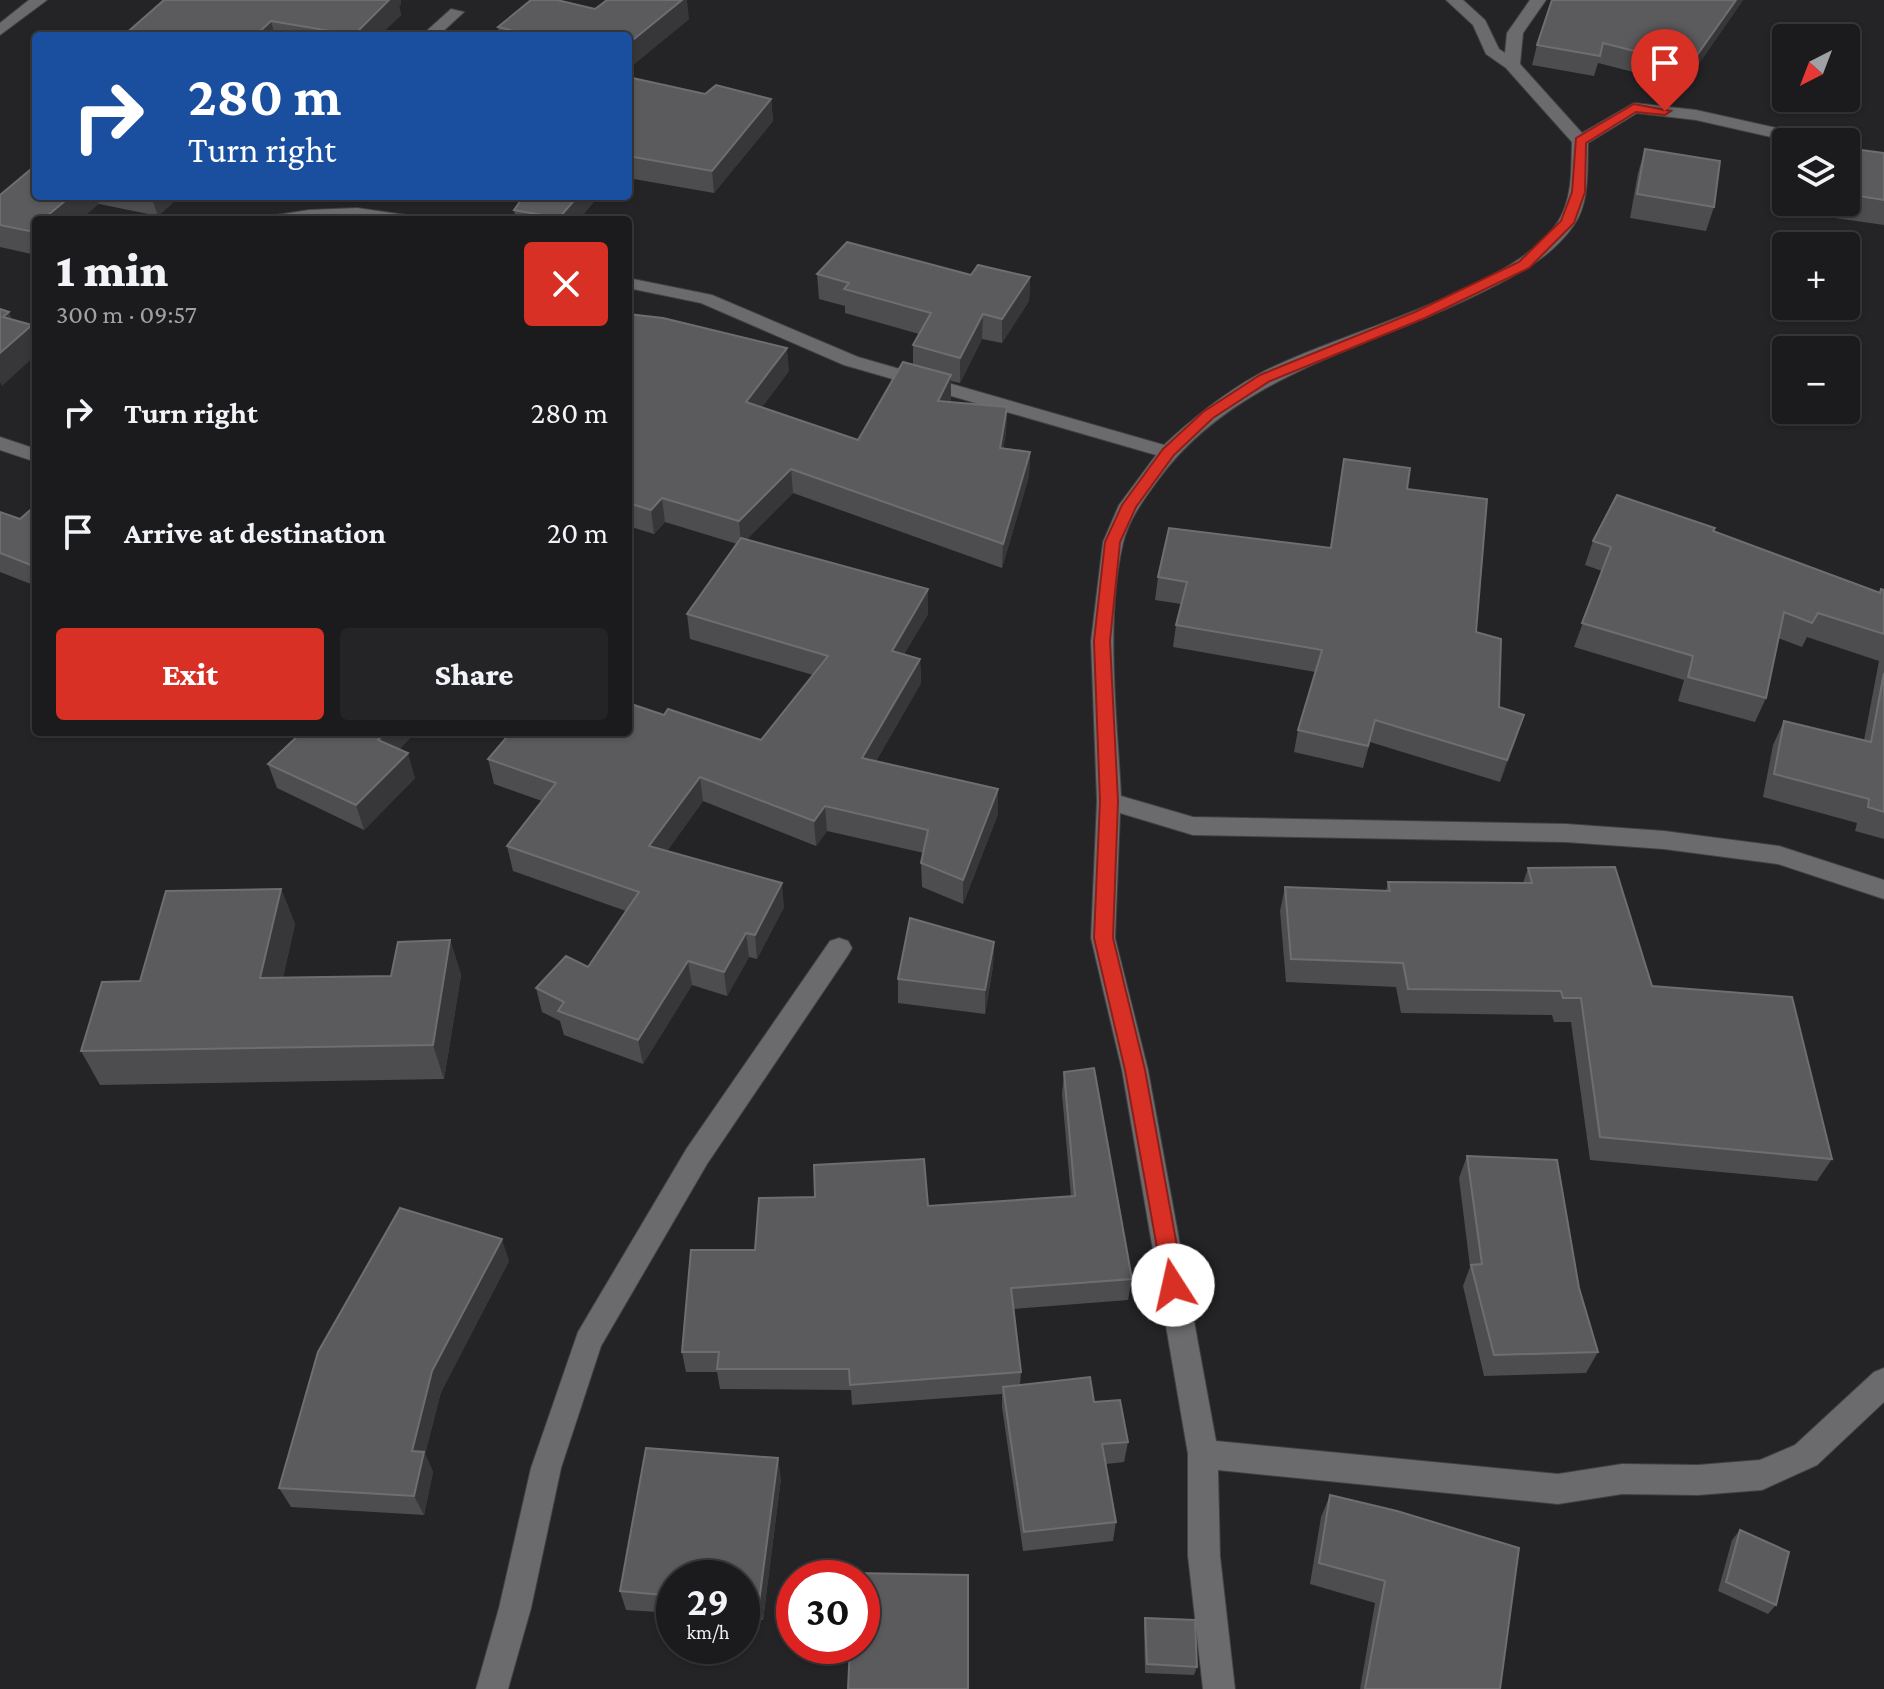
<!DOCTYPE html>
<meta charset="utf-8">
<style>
:root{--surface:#1b1b1d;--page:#242426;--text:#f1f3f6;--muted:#a0a1a4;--line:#39393b;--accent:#d93025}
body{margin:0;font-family:"Crimson Pro",serif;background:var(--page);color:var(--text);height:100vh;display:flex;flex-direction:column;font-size:30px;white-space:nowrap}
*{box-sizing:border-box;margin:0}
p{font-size:26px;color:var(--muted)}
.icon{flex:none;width:44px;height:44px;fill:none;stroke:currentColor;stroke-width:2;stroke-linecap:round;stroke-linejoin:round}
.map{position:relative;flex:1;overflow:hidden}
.details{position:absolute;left:32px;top:216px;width:600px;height:520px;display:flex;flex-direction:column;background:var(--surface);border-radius:8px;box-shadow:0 2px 6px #0004,0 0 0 2px var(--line)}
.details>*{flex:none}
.hud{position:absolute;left:32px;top:32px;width:600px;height:168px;border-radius:8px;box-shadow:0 2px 6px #0004,0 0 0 2px var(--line);background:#1a4fa0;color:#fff;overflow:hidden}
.needle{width:52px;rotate:222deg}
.tools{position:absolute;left:1772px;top:24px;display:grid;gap:16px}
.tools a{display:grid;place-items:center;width:88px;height:88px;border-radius:8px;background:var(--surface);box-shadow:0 2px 6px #0004,0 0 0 2px var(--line);font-size:40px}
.speed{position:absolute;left:656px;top:1560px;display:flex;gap:16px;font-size:40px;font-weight:700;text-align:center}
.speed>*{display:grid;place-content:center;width:104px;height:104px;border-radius:50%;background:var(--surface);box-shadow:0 2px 6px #0004,0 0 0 2px var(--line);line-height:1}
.speed small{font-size:20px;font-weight:400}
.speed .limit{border:12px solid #d22;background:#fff;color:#111}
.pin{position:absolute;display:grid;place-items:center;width:68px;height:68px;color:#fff;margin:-82px -34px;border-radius:50% 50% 50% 0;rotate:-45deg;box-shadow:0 0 8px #0007}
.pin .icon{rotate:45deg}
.me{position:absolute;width:88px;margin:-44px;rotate:350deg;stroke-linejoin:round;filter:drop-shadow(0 0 6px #0008)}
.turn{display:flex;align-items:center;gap:28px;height:168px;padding:0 24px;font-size:36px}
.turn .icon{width:104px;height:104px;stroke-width:2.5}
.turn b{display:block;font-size:56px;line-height:68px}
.round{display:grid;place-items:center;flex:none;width:84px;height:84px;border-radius:8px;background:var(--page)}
.summary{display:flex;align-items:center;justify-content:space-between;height:136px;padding:0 24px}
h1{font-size:48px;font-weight:800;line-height:60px}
.primary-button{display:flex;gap:16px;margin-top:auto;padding:16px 24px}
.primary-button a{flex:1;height:92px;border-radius:8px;background:var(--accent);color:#fff;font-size:32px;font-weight:800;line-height:92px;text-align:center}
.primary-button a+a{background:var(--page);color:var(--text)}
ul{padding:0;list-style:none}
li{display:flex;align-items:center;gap:24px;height:120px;padding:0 24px}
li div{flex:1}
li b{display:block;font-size:30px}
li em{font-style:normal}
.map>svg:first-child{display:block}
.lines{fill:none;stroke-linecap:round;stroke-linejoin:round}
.street-casing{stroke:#414043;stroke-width:2}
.street{fill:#6b6b6e;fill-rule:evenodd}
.wall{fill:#4d4d50}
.shaded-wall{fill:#37373a}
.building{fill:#5b5b5e;stroke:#6e6e71;stroke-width:2}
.route{fill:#d93025;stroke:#8d1f18;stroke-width:2}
</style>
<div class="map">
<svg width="1884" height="1689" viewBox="0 0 1884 1689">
<rect width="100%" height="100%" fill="#242427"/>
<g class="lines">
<g class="street-casing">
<g id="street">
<polygon points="29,0 47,0 0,35 0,23"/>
<path d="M1446 0H1463L1485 20 1499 49 1505 53 1507 33 1530 0H1546L1523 33 1520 64 1582 133 1634 103 1696 110 1821 138 1823 142H1793L1696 120 1637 113 1588 143C1587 170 1590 202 1574 225 1549 261 1509 279 1472 297 1362 350 1233 377 1158 480 1144 499 1129 519 1123 543 1105 620 1117 716 1121 796L1193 817 1566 824 1664 831 1779 846 1884 880V899L1778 864 1664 849 1566 842 1193 835 1120 813 1115 938 1148 1070 1216 1441 1558 1474 1622 1464 1698 1465 1760 1460 1795 1445 1874 1372 1884 1368V1402L1817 1465 1762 1490 1698 1495 1622 1494 1558 1504 1218 1470 1220 1556 1235 1689H1203L1188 1556V1454L1122 1070 1091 938 1097 801 1091 641 1103 542 1119 505 1156 455 844 365 701 303 628 288V278L712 295 858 357 1164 445C1193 418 1223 394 1257 375 1329 335 1520 289 1559 220 1573 196 1571 168 1572 142L1506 68 1486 54 1473 25Z"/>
<polygon points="451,9 464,12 438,36 421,36"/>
<polygon points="357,208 406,215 415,220 267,220 270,216 309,210"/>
<polygon points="0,437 36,449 36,462 0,450"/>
<polygon points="839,938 848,941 852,948 848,955 707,1164 601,1346 561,1468 531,1608 508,1689 476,1689 499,1608 531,1468 578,1332 687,1148 830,941"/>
</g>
</g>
<use href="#street" class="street"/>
</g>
<g class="wall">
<polygon points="1552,0 1743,0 1684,85 1598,63 1594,76 1532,65 1537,45"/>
<polygon points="401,4 399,6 401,15 379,36 123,36"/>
<polygon points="595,9 689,19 628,69 628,36 499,36 498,27"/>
<polygon points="628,77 705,94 771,99 773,121 714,193 628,178"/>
<polygon points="1846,148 1884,153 1884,225 1821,216 1821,202 1846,202"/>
<polygon points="1645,149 1714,207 1706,231 1630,218 1638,173"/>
<polygon points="0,195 36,196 180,196 158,216 99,204 36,220 36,255 0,247"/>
<polygon points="514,210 579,220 516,220"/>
<polygon points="817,274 971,275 1030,277 1029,301 1002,343 982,339 960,383 951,381 951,399 950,402 1007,407 1006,431 1003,449 1030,452 1029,476 1002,568 793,493 746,540 928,614 904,654 920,659 921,683 876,761 998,814 963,904 922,887 921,863 924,853 827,831 816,846 703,801 667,851 784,907 757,959 749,957 727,996 692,985 643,1064 564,1035 560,1021 542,1012 536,988 588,967 626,911 513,871 507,846 542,801 494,784 488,759 664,715 761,740 813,675 690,639 687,614 737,544 665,522 654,534 628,526 628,314 789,371 762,407 858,440 913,364 913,345 919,334 845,313 845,306 819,299"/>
<polygon points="1344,459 1407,489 1476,632 1499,707 1517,737 1500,782 1370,742 1363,768 1294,752 1298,730 1315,672 1173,647 1176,625 1181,604 1155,600 1158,577 1330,548"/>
<polygon points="36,505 36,586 0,572 0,512 20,519"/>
<polygon points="1713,531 1880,592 1884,590 1884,839 1855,831 1857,823 1763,797 1773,745 1784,721 1864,740 1879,661 1807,637 1802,647 1778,638 1766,698 1755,722 1678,701 1684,680 1574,647 1602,571 1585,565 1593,541"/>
<polygon points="400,749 415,778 364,830 277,788 268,764"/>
<polygon points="1528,868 1832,1159 1817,1181 1590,1160 1571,1022 1554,1022 1552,1015 1401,1013 1396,987 1286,982 1280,911 1285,887 1386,891 1388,882 1523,883"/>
<polygon points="281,889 295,924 283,977 391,976 450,940 461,975 444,1079 100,1085 81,1051 140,981"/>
<polygon points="994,942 993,966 985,1014 898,1003 898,979"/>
<polygon points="1064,1072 1132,1279 1128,1300 1014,1309 1021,1372 1020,1385 1094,1402 1128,1442 1124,1462 1106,1464 1116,1522 1113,1541 1023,1551 1002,1407 1002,1394 852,1405 851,1390 720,1389 717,1372 686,1372 682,1352 755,1250 928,1206 1071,1196 1062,1094"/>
<polygon points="1467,1156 1579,1288 1598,1352 1586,1373 1484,1376 1463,1286 1470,1267 1459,1178"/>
<polygon points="509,1261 441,1392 425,1454 433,1472 424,1515 291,1507 279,1488"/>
<polygon points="781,1478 763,1620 742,1619 742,1578 674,1578 674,1613 626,1610 620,1591"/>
<polygon points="1330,1495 1500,1689 1360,1689 1375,1603 1310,1584 1321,1517"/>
<polygon points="1740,1530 1776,1605 1768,1614 1718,1591 1732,1540"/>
<polygon points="1145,1618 1197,1667 1194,1675 1145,1673 1144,1627"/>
</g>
<g class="shaded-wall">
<polygon points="389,0 401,0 401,4 399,6 401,15 379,36 354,36 354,35"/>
<polygon points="682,0 687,0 689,19 628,69 628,44"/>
<polygon points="1736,0 1743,0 1684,85 1690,65"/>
<polygon points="271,21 275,36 255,36"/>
<polygon points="771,99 773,121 714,193 712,171"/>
<polygon points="71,196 96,196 99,204 80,220 42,220"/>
<polygon points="151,196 180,196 158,216"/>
<polygon points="578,196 599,196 579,220 560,220 559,218"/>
<polygon points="36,225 36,250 29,231"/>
<polygon points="1030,277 1029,301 1002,343 1002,319"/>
<polygon points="9,312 19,336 32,325 36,334 36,355 2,386 0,382 0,353 3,317"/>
<polygon points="983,314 982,339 960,383 960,358"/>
<polygon points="787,348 789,371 748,426 746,402"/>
<polygon points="951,375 951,399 938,425 938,401"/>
<polygon points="1007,407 1006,431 1000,472 1000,448"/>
<polygon points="1030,452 1029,476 1002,568 1003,544"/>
<polygon points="791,469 793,493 741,545 739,521"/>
<polygon points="662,498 665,522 654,534 651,510"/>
<polygon points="928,589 928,614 892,675 892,651"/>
<polygon points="920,659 921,683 863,783 862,758"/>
<polygon points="1524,715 1517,737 1500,782 1507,760"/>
<polygon points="386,732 416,732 386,764 378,740"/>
<polygon points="408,753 415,778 364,830 356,805"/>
<polygon points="700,777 703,801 653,870 649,846"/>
<polygon points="998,789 998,814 963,904 963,880"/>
<polygon points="825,806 827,831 816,846 814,821"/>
<polygon points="782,883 784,907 757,959 755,935"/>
<polygon points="281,889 295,924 275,1012 260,978"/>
<polygon points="746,933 749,957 727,996 724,972"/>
<polygon points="450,940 461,975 444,1079 433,1045"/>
<polygon points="994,942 993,966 985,1014 985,990"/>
<polygon points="688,961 692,985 643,1064 638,1040"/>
<polygon points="502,1239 509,1261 441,1392 425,1454 433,1472 424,1515 414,1496 412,1451 432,1371"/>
<polygon points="778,1458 781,1478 763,1620 759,1602"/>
</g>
<g class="building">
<polygon points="164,0 389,0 354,35 271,21 255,36 247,34 245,36 123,36"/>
<polygon points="531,0 557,0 595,9 607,0 682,0 628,44 628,36 534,36 498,27"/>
<polygon points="1552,0 1736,0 1690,65 1603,43 1600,56 1537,45"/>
<polygon points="628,77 705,94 716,85 771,99 712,171 628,156"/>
<polygon points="1846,148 1884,153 1884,200 1846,194"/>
<polygon points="1645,149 1720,161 1714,207 1637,194"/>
<polygon points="36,165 36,196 71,196 42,220 36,220 36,225 29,231 0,225 0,195"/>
<polygon points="524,196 578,196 559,218 514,210"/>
<polygon points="847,242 971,275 978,265 1030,277 1002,319 983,314 960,358 913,345 931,313 844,289 849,283 817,274"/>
<polygon points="0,309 9,312 3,317 32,325 0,353"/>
<polygon points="628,314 663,318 787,348 746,402 858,440 903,362 951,375 938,401 1007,407 1000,448 1030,452 1003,544 791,469 739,521 662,498 651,510 628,503"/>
<polygon points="1344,459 1410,468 1407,489 1487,499 1476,632 1501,639 1499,707 1524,715 1507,760 1375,720 1368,746 1298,730 1322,650 1176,625 1187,582 1158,577 1169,528 1331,548"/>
<polygon points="1617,495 1715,528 1713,531 1880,593 1881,589 1884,590 1884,634 1818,613 1812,623 1784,612 1766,698 1688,677 1693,656 1582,623 1611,547 1593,541"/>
<polygon points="36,505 36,567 0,553 0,512 20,519"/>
<polygon points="741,538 928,589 892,651 920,659 862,758 998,789 963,880 921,863 928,830 825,806 814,821 700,777 649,846 782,883 755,935 746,933 724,972 688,961 638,1040 558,1011 564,1002 536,988 566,956 588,967 639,892 507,846 556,783 488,759 511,732 628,732 628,703 664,715 668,709 761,740 828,656 687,614"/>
<polygon points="1884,673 1884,812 1868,807 1869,799 1774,774 1784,721 1871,742"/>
<polygon points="302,732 386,732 378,740 408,753 356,805 268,764"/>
<polygon points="1615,867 1652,986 1792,997 1832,1159 1600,1137 1581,998 1563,998 1561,991 1408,989 1403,963 1291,959 1285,887 1390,891 1388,882 1532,883 1528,868"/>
<polygon points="281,889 260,978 391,976 398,942 450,940 433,1045 81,1051 102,982 140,981 166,891"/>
<polygon points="910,918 994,942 985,990 898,979"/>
<polygon points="1094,1068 1132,1279 1011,1288 1021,1372 850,1385 849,1369 717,1369 719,1352 682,1352 691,1250 755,1250 759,1198 815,1197 814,1165 924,1159 928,1206 1075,1196 1064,1072"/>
<polygon points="1467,1156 1557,1160 1579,1288 1598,1352 1494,1355 1471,1265 1482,1264"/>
<polygon points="400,1208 502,1239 432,1371 412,1451 424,1452 414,1496 279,1488 318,1352"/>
<polygon points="1090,1377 1094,1402 1120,1400 1128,1442 1102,1444 1116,1522 1024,1532 1003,1387"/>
<polygon points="646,1448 778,1458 759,1602 742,1601 742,1578 674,1578 674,1596 620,1591"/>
<polygon points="1330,1495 1397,1511 1519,1548 1500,1689 1365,1689 1385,1581 1319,1563"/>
<polygon points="1740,1530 1789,1552 1776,1605 1726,1582"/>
<polygon points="852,1573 968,1575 968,1689 848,1689 850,1646 862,1646 862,1578 852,1578"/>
<polygon points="1145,1618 1195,1620 1197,1667 1147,1664"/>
</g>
<polygon class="route" points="1634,104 1671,111 1665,115 1636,112 1586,143 1585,192 1574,223 1529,268 1425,318 1270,381 1213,418 1174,455 1136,507 1120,542 1110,641 1118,801 1113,938 1145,1070 1184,1285 1181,1292 1173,1295 1165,1292 1125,1070 1094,938 1100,801 1094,641 1105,542 1122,505 1163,449 1203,412 1260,375 1415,312 1519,262 1561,221 1572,192 1576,138"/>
</svg>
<div class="tools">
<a><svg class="needle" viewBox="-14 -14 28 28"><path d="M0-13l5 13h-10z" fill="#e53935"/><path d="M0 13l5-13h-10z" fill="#a0a1a4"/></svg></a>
<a><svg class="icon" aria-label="layers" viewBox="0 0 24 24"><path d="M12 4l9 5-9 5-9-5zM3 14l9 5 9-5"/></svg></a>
<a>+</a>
<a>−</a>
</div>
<div class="speed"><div>29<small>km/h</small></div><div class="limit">30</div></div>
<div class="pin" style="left:1665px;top:111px;background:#d93025"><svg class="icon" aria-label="arrive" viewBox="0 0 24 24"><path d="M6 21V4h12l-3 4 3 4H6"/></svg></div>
<svg class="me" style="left:1173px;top:1285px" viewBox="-20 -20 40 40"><circle r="19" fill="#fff"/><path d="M0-13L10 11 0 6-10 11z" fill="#d93025"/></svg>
<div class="hud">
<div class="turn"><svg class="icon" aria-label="right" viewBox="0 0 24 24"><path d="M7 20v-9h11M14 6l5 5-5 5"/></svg><div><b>280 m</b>Turn right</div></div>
</div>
<section class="details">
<div class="summary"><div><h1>1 min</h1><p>300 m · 09:57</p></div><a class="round" style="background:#d93025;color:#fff"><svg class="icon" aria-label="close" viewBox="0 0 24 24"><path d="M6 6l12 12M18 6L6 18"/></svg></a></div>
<ul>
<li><svg class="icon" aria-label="right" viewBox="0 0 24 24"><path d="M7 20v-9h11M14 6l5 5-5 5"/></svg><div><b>Turn right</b></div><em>280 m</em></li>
<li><svg class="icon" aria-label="arrive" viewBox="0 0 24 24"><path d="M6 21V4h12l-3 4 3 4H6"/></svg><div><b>Arrive at destination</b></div><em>20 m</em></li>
</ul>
<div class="primary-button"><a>Exit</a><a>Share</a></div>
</section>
</div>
